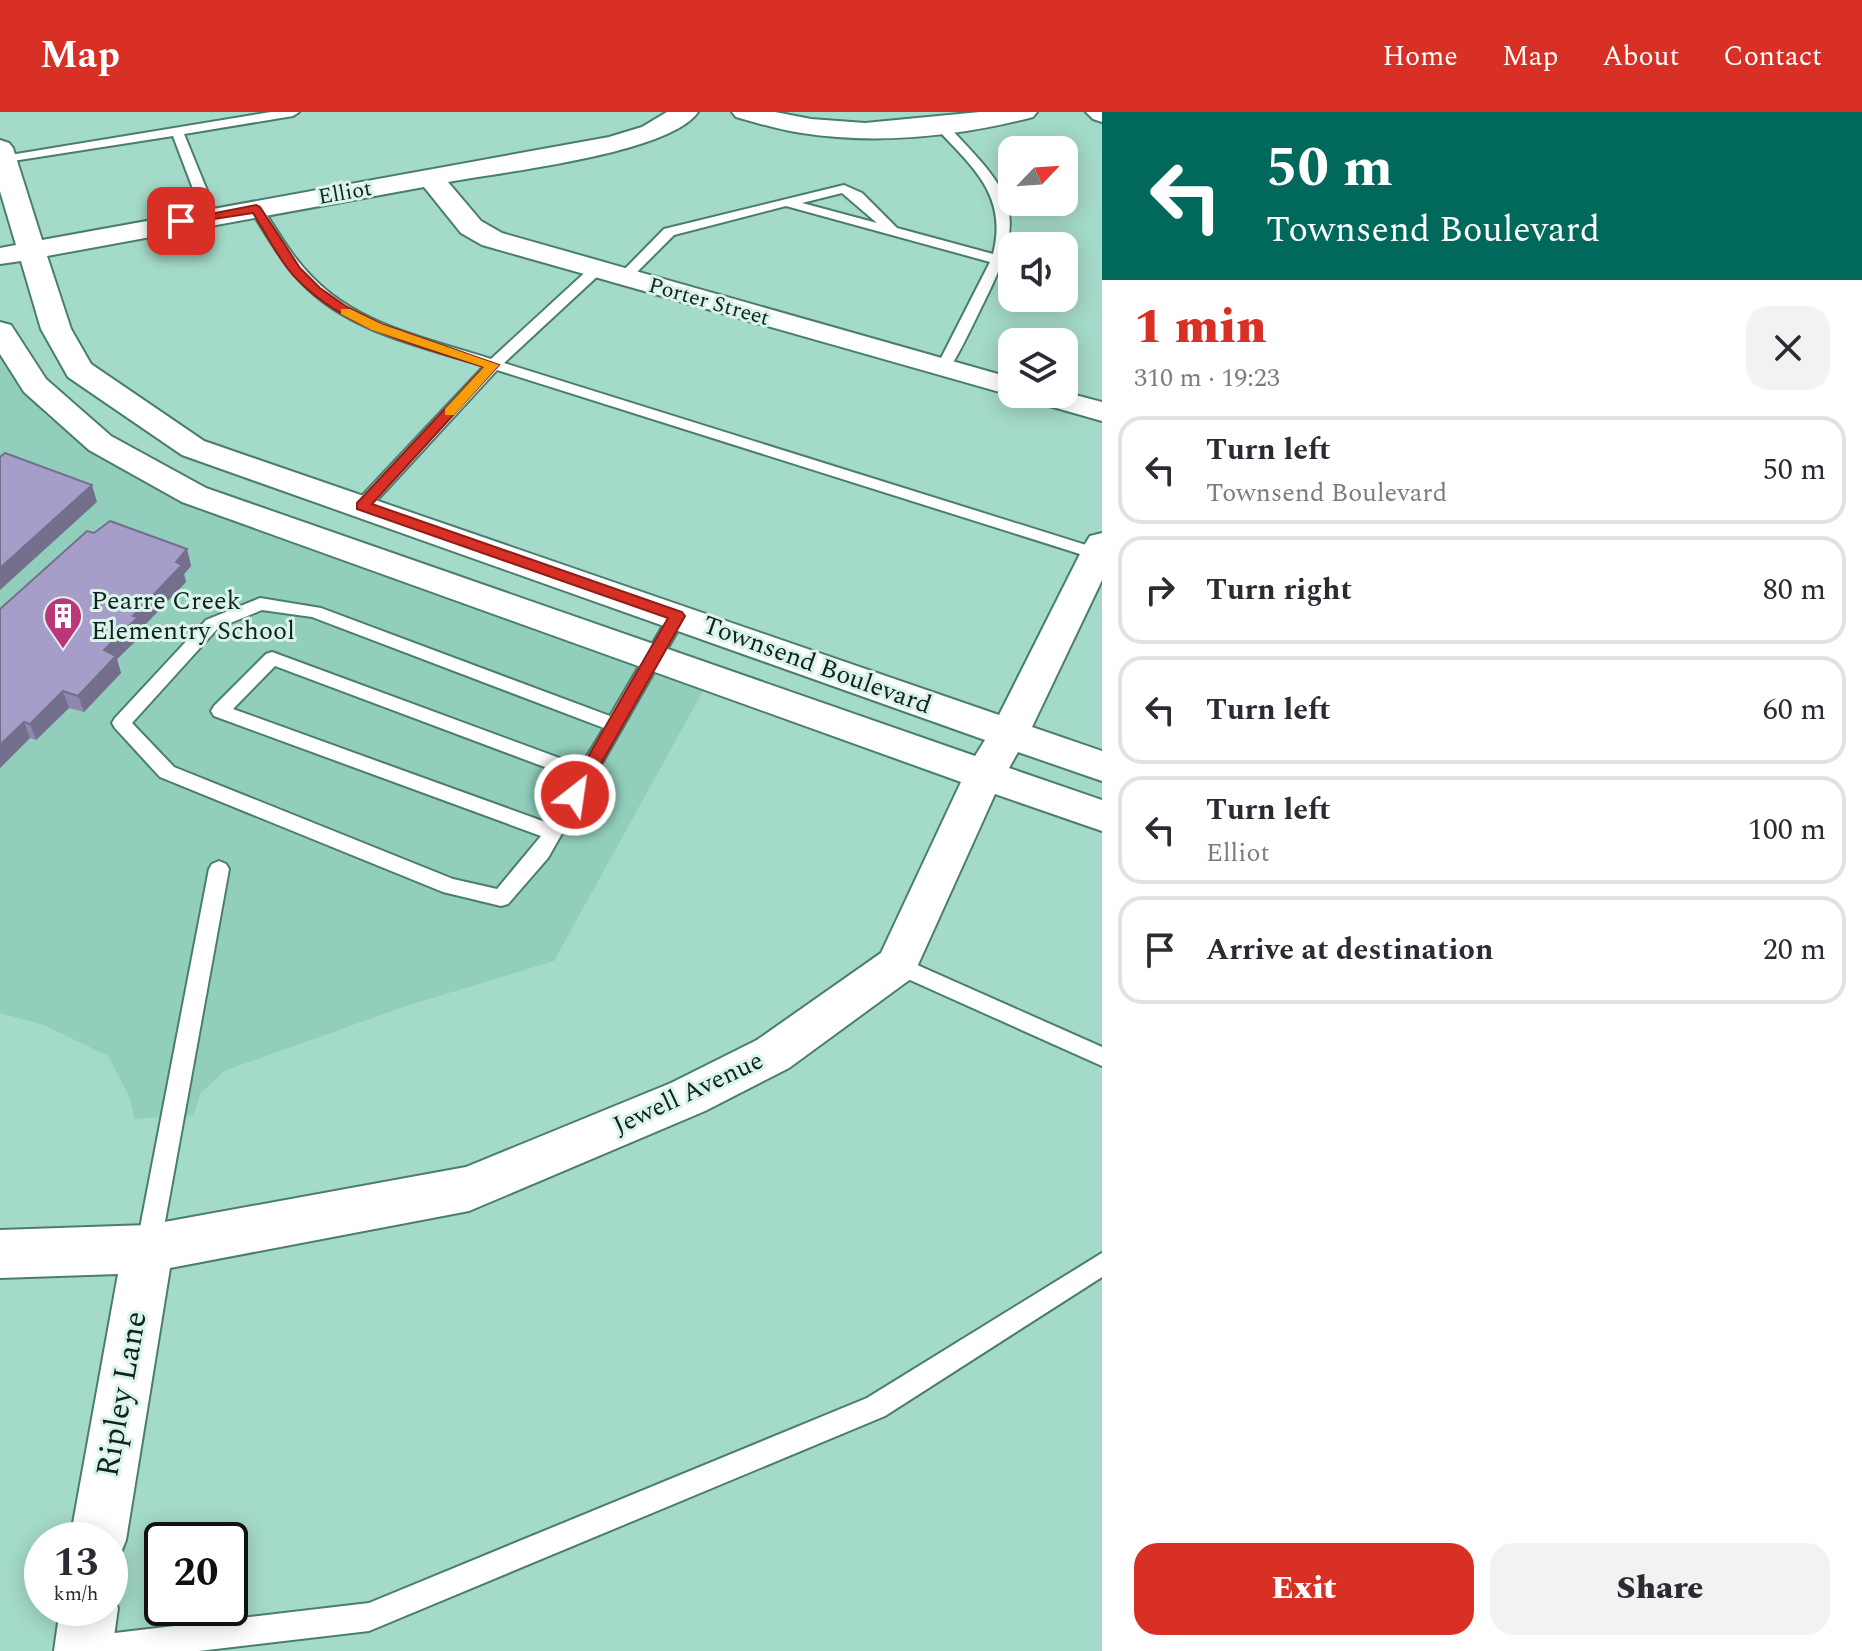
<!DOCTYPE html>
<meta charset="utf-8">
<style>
:root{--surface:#fff;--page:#f2f2f3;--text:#2b2b33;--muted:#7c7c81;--line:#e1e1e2;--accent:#d93025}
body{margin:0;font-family:Spectral,serif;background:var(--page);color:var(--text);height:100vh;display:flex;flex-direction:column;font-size:30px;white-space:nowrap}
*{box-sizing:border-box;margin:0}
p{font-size:26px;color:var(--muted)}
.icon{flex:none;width:44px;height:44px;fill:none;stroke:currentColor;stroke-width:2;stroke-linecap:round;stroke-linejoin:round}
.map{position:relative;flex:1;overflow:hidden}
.details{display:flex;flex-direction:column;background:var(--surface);width:760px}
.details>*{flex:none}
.hud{background:#00695c;color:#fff;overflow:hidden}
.needle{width:52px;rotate:65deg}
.tools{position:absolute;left:998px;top:24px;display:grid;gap:16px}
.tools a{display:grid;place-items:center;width:80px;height:80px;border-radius:16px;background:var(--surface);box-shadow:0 4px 20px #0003;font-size:40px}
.speed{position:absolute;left:24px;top:1410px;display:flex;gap:16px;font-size:40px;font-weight:700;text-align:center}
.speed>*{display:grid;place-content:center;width:104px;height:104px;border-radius:50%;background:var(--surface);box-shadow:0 4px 20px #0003;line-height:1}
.speed small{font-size:20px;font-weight:400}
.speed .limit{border:4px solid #111;border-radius:12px;background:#fff;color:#111}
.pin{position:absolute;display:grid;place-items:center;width:68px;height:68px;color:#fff;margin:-34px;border-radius:16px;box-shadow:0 4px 12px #0006}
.me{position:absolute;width:88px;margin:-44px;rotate:30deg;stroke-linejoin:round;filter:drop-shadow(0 0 6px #0008)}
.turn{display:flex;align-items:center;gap:28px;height:168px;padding:0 32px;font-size:36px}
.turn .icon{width:104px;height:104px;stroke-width:2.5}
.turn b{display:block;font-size:56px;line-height:68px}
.round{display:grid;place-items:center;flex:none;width:84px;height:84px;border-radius:24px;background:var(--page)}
.headline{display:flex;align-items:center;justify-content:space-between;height:136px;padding:0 32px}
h1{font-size:48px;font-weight:800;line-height:60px;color:var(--accent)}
.cta{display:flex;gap:16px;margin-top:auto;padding:16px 32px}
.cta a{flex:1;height:92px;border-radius:24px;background:var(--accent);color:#fff;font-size:32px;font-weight:800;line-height:92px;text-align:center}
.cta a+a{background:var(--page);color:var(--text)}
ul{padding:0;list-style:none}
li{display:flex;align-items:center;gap:24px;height:108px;margin:0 16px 12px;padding:0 16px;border:4px solid var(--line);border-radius:24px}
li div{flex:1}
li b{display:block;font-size:30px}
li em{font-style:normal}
header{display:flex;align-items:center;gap:48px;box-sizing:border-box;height:112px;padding:0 40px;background:var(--accent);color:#fff}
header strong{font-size:38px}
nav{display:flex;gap:44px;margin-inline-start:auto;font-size:28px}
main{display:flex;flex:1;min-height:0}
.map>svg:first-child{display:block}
.built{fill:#91cebb}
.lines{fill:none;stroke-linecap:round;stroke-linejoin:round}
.service-casing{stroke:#4b7d6f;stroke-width:4}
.minor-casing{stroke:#4b7d6f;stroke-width:4}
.service{fill:#fff;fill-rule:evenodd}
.minor{fill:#fff;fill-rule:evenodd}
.wall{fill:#8f88ac}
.shaded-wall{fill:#746f8c}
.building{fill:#a69ec8;stroke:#746f8c;stroke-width:2}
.route{fill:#d93025;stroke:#8d1f18;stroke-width:2}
.slow{fill:#f59e0b}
.labels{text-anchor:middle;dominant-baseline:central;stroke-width:6;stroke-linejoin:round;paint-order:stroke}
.far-street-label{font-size:22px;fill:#0f241e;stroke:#daf4eb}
.poi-label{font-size:26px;fill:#0f241e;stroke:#daf4eb;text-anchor:start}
.street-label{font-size:26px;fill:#0f241e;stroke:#daf4eb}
.near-street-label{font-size:32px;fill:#0f241e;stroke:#daf4eb}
</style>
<header>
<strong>Map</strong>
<nav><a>Home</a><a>Map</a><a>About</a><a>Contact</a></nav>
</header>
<main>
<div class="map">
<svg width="1102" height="1539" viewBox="0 0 1102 1539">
<rect width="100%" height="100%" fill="#a4dac9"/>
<polygon class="built" points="0,243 47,305 186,393 703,579 554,849 406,894 224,959 200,982 194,1003 134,1007 130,986 108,944 44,913 0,901"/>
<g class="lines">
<g class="service-casing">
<g id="service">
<polygon points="271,0 299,0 293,4 184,22 217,103 210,107 203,103 173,24 0,51 0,45 4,44"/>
<path d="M938 12H946C1012 81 1030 98 985 188 973 212 962 237 948 259H938L936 256 990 150 786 94 674 123 629 168 617 165 664 117 844 73 862 81 897 116 993 142C1008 85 974 56 938 18ZM842 81 877 111 802 91Z"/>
<path d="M251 94H261C277 118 291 144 312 165 359 214 429 227 491 247L591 155H601V161L504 251 1102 438V449L497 258 368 398H356V390L484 254C420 234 347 220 300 169 280 147 265 121 250 97Z"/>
<path d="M260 486 321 496 610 604 671 500H683L686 504 548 746 508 792 501 794 443 780 160 665 115 616 112 611 115 606 206 508ZM262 498 312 505 604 616 581 654 272 540 266 542 214 594 211 599 214 604 541 724 497 777 453 767 174 655 132 611 218 516ZM275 554 574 666 548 711 233 597Z"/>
<polygon points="219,749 226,752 229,757 160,1137 156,1145 148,1148 140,1145 136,1137 209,757 212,752"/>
<polygon points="897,844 1102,935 1102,954 890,859 887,853 890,847"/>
<polygon points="1102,1141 1102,1165 885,1304 369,1519 199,1539 67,1539 71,1529 81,1525 369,1491 867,1286"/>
</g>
</g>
<g class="minor-casing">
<g id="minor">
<path d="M667 0H698C669 42 501 60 448 70L481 109 502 121 1012 266V282L1064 280 1102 290V309L482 133 461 121 424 75 47 144 71 217 91 252 204 329 999 603 1085 432 1090 424 1102 421V468L1032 615 1102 639V669L1018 640 1009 656 1102 688V719L995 682 912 866 789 956 705 999 469 1099 170 1156 126 1428 118 1448 110 1451V1428H70L118 1162 0 1166V1118L148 1113 466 1055 671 971 757 928 881 841 961 670 182 390 89 338 24 280 0 242V210L11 213 46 267 111 324 206 376 975 644 985 628 182 343 68 265 41 217 21 149 0 152V136L16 133 0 79V28L9 31 13 36 42 128 609 25 642 15Z"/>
<path d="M732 0H775L811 7 865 11 980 0H1037L1033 5C960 24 877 33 802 21 779 18 758 11 736 5Z"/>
<polygon points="1086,0 1102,0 1102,10 1093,7"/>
<polygon points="110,1477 118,1496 112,1539 54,1539 60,1496 110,1496"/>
</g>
</g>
<use href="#service" class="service"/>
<use href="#minor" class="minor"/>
</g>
<polygon class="wall" points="94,421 187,437 191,454 184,462 186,470 141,517 143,522 117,547 121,561 84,600 69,596 36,628 30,626 0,656 0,497"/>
<g class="shaded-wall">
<polygon points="92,373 97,390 0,478 0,456"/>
<polygon points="187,437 191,454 184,462 186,470 141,517 143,522 117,547 121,561 84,600 78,584 104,538"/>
<polygon points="63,579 69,596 36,628 30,612"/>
<polygon points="24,610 30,626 0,656 0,633"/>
</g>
<g class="building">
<polygon points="5,341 92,373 0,456 0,345"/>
<polygon points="110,409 187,437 176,450 182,453 133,504 138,505 104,538 116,544 78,584 63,579 30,612 24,610 0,633 0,497 87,419 94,421"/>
</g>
<path class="route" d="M256 93 260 95 300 156 320 176 347 195 381 212 499 253 372 392 682 500 685 504 581 687 575 689 566 683 668 506 357 397V391L484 255C417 233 342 217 293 163 277 145 266 121 253 101L181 112 175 109Z"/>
<polygon class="slow" points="341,197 350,197 381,212 499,253 454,303 445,303 445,297 484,255 372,218 341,202"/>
<defs>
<g id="building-pin" transform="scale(2)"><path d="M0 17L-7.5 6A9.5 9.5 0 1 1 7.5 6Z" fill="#bc377a" stroke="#daf4eb"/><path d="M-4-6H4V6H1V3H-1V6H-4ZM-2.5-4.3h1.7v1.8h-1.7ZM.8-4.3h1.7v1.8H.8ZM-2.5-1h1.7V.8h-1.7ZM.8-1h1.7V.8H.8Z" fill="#fff"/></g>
</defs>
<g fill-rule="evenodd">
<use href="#building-pin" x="63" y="504"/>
</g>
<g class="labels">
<g class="far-street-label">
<text transform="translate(345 81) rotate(-10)">Elliot</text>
<text transform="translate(709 190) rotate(16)">Porter Street</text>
</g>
<g class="poi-label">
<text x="91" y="489">Pearre Creek<tspan x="91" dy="30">Elementry School</tspan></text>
</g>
<g class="street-label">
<text transform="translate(817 553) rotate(20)">Townsend Boulevard</text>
<text transform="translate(688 981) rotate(-25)">Jewell Avenue</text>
</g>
<g class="near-street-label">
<text transform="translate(122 1282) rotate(-80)">Ripley Lane</text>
</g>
</g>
</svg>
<div class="tools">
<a><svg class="needle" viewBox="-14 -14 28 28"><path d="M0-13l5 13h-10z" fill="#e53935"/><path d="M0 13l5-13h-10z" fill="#7c7c81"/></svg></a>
<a><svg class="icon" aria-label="sound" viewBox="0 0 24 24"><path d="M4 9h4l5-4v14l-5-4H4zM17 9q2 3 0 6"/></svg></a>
<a><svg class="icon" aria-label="layers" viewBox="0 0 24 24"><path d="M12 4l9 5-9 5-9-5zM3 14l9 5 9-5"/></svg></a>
</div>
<div class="speed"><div>13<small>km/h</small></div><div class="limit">20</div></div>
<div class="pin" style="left:181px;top:109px;background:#d93025"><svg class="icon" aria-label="arrive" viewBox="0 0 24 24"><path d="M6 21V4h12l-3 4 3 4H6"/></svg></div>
<svg class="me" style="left:575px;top:683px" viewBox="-20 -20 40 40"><circle r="17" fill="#d93025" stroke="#fff" stroke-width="3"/><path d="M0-11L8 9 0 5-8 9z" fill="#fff"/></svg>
</div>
<section class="details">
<div class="hud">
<div class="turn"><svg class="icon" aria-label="left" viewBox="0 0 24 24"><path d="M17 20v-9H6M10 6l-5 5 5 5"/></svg><div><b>50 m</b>Townsend Boulevard</div></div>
</div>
<div class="headline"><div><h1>1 min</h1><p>310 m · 19:23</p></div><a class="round"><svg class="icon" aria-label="close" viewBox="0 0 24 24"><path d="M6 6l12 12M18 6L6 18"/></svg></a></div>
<ul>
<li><svg class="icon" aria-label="left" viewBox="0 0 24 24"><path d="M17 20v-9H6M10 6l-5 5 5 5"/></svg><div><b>Turn left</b><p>Townsend Boulevard</p></div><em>50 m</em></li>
<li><svg class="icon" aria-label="right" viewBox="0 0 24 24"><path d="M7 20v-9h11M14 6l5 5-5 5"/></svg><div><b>Turn right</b></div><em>80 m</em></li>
<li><svg class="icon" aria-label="left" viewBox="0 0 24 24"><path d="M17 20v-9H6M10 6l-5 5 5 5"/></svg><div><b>Turn left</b></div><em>60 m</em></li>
<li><svg class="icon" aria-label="left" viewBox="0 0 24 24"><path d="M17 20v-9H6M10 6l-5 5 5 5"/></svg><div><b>Turn left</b><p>Elliot</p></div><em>100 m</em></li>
<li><svg class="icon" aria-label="arrive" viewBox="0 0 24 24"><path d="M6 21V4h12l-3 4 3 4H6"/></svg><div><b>Arrive at destination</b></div><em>20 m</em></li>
</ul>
<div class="cta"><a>Exit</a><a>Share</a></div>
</section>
</main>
